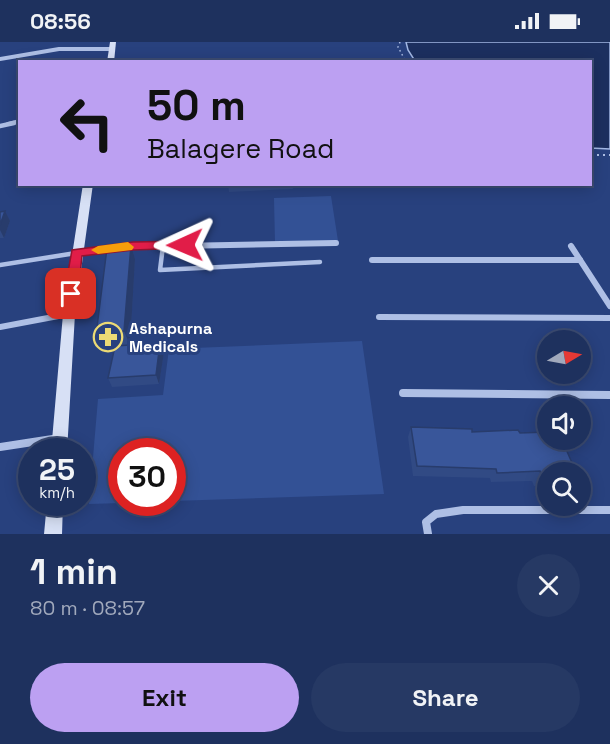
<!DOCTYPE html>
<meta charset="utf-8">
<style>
:root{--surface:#1e315e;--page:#263964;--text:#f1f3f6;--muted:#a1a9bc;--line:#3c4c73;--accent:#bca0f2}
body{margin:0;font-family:"Space Grotesk",sans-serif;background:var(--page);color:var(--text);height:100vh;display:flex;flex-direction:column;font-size:22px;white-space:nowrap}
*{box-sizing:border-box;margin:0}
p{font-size:20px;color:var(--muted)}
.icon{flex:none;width:33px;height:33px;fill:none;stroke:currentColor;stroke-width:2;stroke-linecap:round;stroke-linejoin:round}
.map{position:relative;height:492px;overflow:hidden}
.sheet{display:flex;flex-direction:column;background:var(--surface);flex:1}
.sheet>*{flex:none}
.guide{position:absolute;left:18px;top:18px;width:574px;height:126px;border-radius:0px;box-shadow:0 3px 15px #0003,0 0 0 2px var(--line);background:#bca0f2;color:#111;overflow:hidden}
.needle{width:39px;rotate:80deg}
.buttons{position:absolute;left:537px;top:288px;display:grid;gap:12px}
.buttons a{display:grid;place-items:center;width:54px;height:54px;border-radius:50%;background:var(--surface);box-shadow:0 3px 15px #0003,0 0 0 2px var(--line);font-size:30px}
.speed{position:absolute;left:18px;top:396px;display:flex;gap:12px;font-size:30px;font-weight:700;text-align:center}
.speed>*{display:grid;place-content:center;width:78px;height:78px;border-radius:50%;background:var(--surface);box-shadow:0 3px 15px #0003,0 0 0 2px var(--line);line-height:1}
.speed small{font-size:15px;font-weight:400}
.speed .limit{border:9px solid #d22;background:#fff;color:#111}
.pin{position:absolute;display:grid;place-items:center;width:51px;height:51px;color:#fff;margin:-26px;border-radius:12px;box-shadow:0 3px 9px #0006}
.me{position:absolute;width:66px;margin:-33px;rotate:269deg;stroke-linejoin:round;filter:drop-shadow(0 0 4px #0008)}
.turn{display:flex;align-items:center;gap:21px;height:126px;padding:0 30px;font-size:27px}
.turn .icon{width:78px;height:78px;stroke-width:2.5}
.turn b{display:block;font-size:42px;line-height:51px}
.round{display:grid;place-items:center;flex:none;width:63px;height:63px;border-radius:32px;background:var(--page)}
.overview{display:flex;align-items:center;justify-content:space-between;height:102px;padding:0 30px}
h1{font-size:36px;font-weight:700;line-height:45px}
.primary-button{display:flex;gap:12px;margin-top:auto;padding:12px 30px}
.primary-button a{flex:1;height:69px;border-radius:36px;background:var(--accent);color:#111;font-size:24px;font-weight:700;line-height:69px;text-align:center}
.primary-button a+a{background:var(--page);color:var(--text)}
.status{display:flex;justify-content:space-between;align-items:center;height:42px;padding:0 30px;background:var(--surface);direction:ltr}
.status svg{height:16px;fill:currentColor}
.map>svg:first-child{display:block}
.green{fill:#335195}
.water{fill:#1c2f5f;stroke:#a3b8e5;stroke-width:1.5}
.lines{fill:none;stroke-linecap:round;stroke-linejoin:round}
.path-far1{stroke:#aebfe5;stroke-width:1.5;stroke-dasharray:1.5 3;stroke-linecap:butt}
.path{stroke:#aebfe5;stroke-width:2;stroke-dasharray:2 4;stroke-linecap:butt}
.lane{stroke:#aebfe5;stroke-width:4.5}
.street-far3{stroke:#aebfe5;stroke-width:4}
.street-far2{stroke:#aebfe5;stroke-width:4.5}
.street-far1{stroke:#aebfe5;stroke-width:6}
.street{stroke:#aebfe5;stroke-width:8}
.secondary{fill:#d7e0f5;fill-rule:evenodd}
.wall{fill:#314a84}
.shaded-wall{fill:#283c6c}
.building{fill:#39569a;stroke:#283c6c;stroke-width:1.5}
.route{fill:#e11d48;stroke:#92132f;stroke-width:1.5}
.slow{fill:#f59e0b}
.labels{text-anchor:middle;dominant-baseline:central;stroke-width:6;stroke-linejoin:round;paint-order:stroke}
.poi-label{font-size:16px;font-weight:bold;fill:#fff;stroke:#28417e;text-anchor:start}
</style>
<div class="status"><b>08:56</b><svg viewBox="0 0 49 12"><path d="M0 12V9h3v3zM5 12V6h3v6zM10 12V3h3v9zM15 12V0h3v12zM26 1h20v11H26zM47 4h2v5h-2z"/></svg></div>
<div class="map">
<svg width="610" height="492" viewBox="0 0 610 492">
<rect width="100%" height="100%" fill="#28417e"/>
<g class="green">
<polygon points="331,154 338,199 275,201 274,156"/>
<polygon points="362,299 384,452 173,459 172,410 122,410 122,461 89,462 98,357 163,353 169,307"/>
</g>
<polygon class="water" points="406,0 610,0 610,107 591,106 591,20 415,19 408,8"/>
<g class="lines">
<polyline class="path-far1" points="400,0 398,5 406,20"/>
<polyline class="path" points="591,113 610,113"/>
<g class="lane">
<polyline points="163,204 160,228 320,220"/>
<polyline points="0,223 76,211"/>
</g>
<g class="street-far3">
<polyline points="0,17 59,7 112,7"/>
<polyline points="8,82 20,79"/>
</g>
<polyline class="street-far2" points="0,84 14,81"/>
<g class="street-far1">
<polyline points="571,204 610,264"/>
<polyline points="124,205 336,201"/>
<polyline points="77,211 114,206"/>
<polyline points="372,218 580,218"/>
<polyline points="379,275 610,276"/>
<polyline points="0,285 69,272"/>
</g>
<g class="street">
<polyline points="403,351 610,353"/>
<polyline points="0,405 59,396"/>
<polyline points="428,492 426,480 436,472 463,468 610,468"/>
</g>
<g class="secondary">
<polygon points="110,0 116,0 114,20 107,20"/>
<polygon points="83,142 93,142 75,272 67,410 51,410 63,272"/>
<polygon points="47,460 63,460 62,492 44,492"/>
</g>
</g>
<g class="wall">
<polygon points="228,142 292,142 293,147 229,150"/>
<polygon points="0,170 10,179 4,196 0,196"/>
<polygon points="131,203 135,217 130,303 160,301 164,310 159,342 112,345 108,336 114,305 103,307 96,293"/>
<polygon points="411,385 472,390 520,391 548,430 548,443 534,444 532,439 491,440 490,436 413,434 408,395"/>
</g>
<g class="shaded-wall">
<polygon points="5,169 10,179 4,196 0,188 0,183"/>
<polygon points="131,203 135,217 130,303 124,289"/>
<polygon points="160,301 164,310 159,342 156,333"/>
</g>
<g class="building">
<polygon points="5,169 0,183 0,170"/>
<polygon points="131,203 124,289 96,293 107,206"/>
<polygon points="160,301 156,333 108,336 115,304"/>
<polygon points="411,385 472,387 472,390 518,388 520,391 548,390 548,398 562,398 576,430 548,430 548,435 542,435 540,429 497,431 496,427 417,424"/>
</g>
<polygon class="route" points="185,199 189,200 191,203 189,206 133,208 82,214 78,252 71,257 64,252 72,208 133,200"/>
<polygon class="slow" points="128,200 134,205 132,208 98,212 91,208 98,204"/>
<defs>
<g id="pharmacy-ring" transform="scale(1.5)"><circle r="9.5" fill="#28417e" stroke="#ecda75" stroke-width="1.5"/><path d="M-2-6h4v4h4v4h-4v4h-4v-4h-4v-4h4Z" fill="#ecda75"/></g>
</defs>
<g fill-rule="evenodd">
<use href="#pharmacy-ring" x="108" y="295"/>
</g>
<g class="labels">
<g class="poi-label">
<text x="129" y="286">Ashapurna<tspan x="129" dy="18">Medicals</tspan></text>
</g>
</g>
</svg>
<div class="buttons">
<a><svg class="needle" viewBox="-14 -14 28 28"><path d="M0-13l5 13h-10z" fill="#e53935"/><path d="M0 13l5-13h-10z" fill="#a1a9bc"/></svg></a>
<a><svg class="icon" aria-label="sound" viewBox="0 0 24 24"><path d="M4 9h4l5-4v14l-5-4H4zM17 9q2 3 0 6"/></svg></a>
<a><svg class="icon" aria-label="search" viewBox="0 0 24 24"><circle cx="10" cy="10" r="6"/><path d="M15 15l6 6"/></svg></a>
</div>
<div class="speed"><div>25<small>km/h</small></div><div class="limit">30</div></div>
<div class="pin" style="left:71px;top:252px;background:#d93025"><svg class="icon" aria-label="arrive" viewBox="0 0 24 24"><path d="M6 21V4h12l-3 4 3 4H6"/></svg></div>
<svg class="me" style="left:185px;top:203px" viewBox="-20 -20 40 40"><path d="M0-17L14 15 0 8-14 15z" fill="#e11d48" stroke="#fff" stroke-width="4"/></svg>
<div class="guide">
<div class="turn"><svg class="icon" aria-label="left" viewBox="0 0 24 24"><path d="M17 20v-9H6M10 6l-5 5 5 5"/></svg><div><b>50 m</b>Balagere Road</div></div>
</div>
</div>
<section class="sheet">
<div class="overview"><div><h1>1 min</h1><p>80 m · 08:57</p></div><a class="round"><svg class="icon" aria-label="close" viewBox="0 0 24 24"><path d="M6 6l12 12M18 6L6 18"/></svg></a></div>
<div class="primary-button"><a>Exit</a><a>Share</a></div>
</section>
